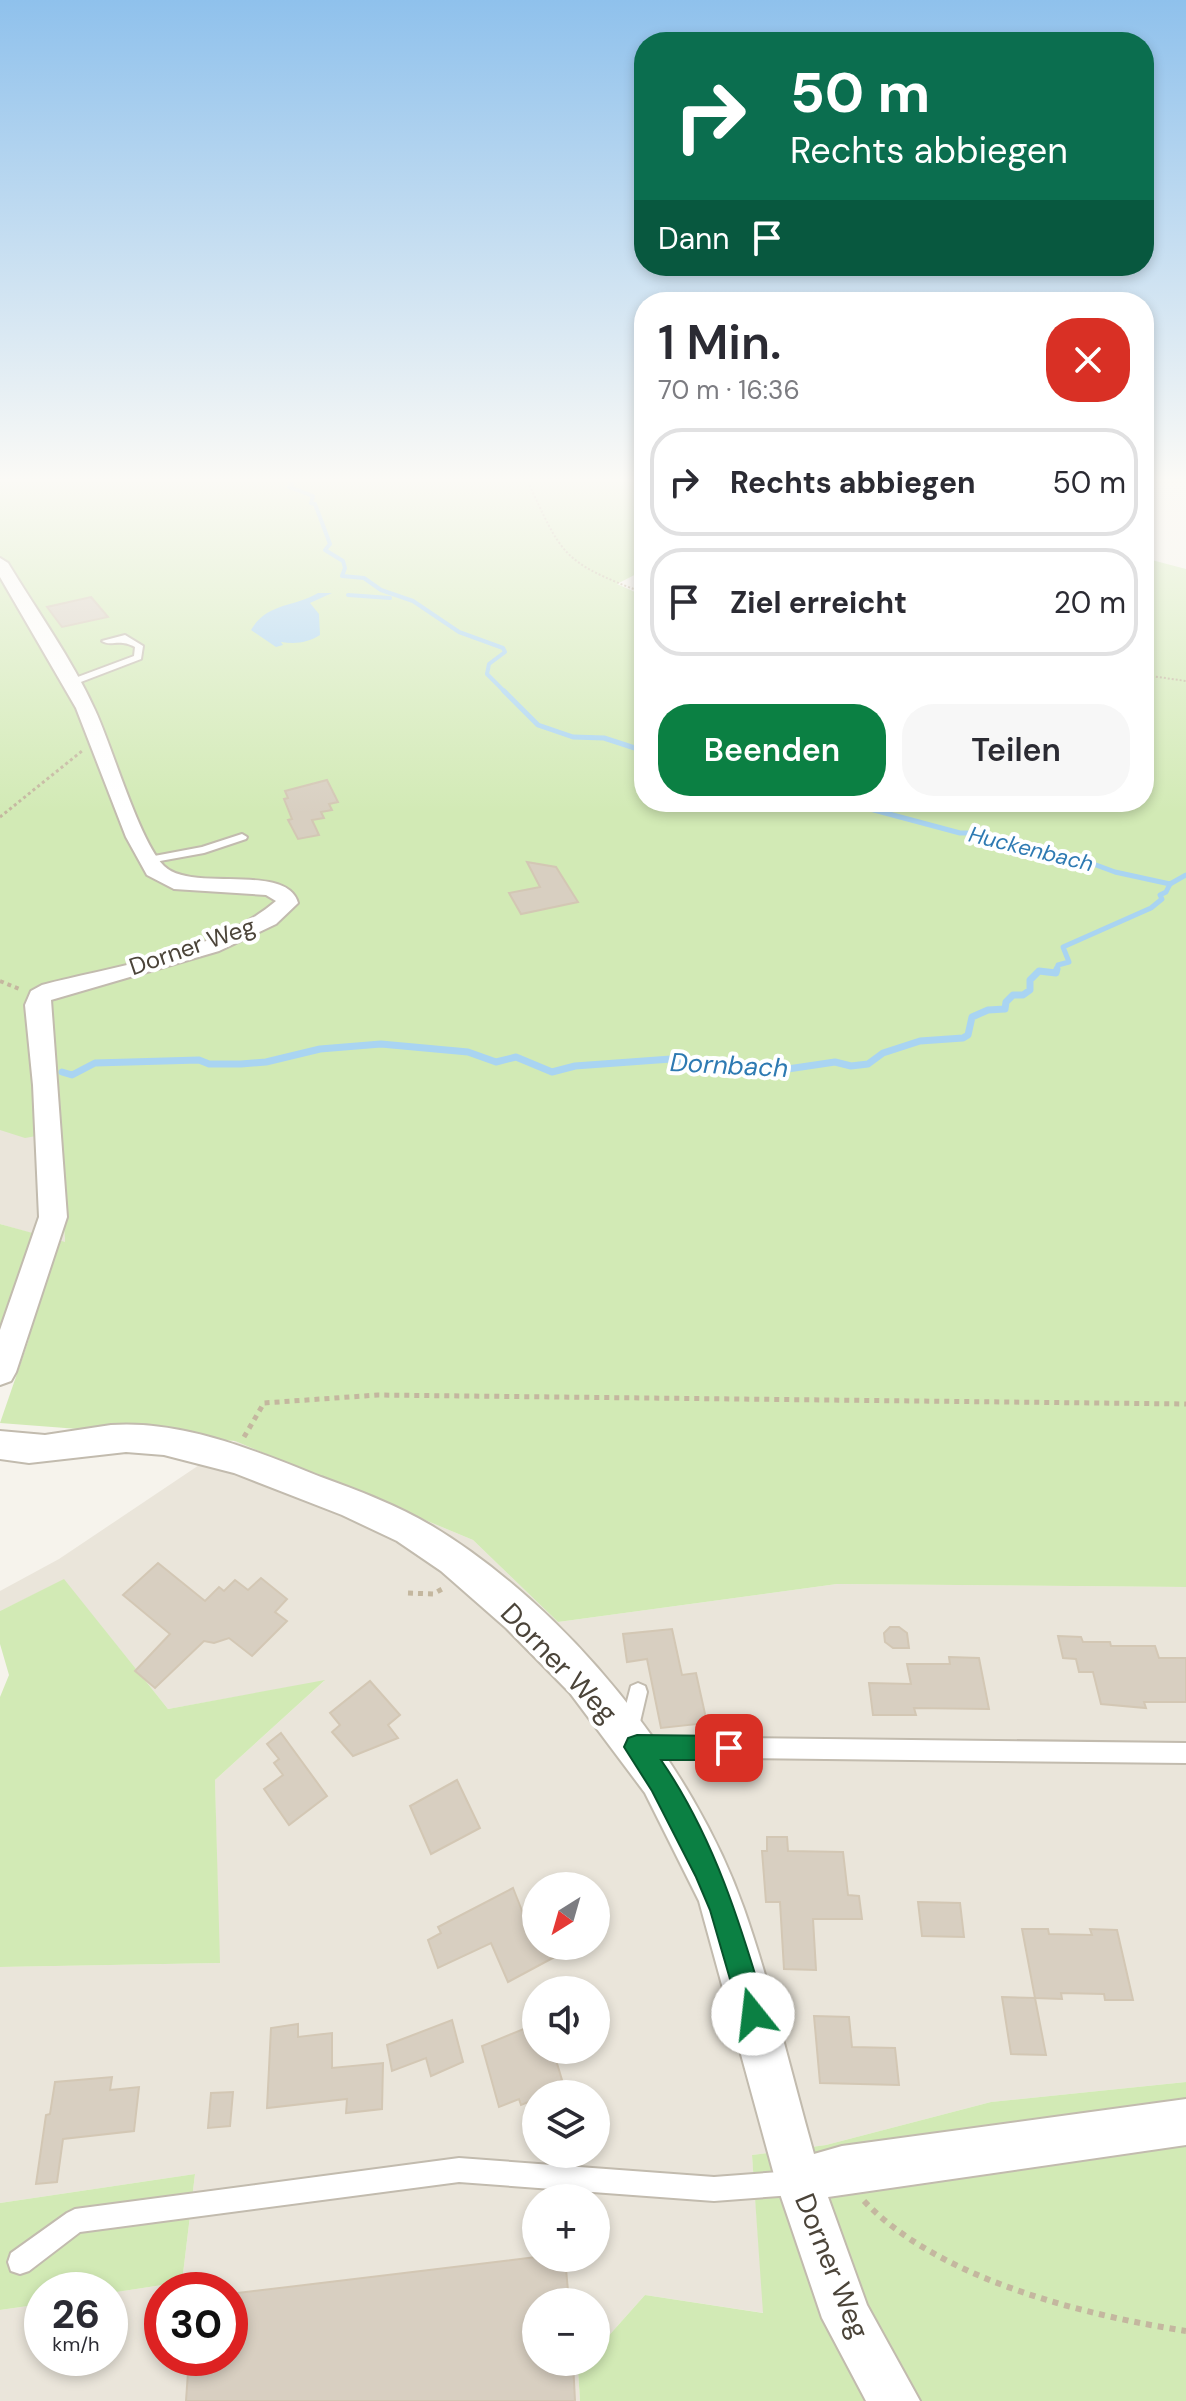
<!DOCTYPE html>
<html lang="de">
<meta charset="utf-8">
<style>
:root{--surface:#fff;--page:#f7f7f7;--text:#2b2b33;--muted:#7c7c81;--line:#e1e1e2;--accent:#0b8043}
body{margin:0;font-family:"DM Sans",sans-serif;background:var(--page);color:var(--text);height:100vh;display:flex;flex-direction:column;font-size:30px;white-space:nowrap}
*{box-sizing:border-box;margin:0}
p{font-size:26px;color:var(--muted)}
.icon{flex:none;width:44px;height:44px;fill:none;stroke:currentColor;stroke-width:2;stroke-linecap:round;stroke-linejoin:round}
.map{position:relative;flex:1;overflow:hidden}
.details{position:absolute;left:634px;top:292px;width:520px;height:520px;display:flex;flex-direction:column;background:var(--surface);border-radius:32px;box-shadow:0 4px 12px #0003}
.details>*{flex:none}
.banner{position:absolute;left:634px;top:32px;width:520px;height:244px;border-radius:32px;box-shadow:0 4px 12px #0003;background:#0b6e4f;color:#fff;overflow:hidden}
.needle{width:52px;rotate:217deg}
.fabs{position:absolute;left:522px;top:1872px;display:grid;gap:16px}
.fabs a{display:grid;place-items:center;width:88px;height:88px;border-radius:50%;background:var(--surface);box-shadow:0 4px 12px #0003;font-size:40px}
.speed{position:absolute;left:24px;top:2272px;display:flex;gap:16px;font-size:40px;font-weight:700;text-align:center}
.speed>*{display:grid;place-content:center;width:104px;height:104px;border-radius:50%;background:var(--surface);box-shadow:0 4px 12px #0003;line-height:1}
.speed small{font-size:20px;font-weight:400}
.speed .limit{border:12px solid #d22;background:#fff;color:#111}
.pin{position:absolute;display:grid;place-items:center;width:68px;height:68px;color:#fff;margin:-34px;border-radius:16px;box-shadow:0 4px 12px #0006}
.me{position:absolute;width:88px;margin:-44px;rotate:344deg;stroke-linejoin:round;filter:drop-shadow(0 0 6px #0008)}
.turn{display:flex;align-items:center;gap:28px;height:168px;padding:0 24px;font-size:36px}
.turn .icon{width:104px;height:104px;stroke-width:2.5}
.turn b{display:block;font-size:56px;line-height:68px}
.then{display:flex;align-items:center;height:76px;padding:0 24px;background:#0003;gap:16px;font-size:30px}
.round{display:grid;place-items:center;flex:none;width:84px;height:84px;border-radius:32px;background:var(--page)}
.headline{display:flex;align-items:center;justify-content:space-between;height:136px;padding:0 24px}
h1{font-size:48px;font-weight:600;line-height:60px}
.primary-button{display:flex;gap:16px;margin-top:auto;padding:16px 24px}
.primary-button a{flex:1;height:92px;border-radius:32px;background:var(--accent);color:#fff;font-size:32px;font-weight:600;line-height:92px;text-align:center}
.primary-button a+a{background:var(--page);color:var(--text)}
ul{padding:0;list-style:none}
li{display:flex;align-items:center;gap:24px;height:108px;margin:0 16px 12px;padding:0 8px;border:4px solid var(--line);border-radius:32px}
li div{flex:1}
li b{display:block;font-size:30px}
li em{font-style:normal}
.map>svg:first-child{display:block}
.residential{fill:#eae5da;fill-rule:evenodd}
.green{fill:#d2eab5}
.water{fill:#a9d4f2}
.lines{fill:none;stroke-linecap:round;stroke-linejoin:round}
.stream-far2{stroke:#a9d4f2;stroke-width:4}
.stream-far1{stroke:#a9d4f2;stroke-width:5}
.stream{stroke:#a9d4f2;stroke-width:7}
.building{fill:#d8cfc1;stroke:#d3c7b4;stroke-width:2}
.service-casing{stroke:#c2bbae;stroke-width:4}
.minor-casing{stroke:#c2bbae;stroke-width:4}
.path-far4{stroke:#c4b79f;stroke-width:2;stroke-dasharray:2 2;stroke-linecap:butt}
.path-far3{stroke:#c4b79f;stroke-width:3;stroke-dasharray:3 3;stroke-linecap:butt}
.path-far2{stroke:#c4b79f;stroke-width:4;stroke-dasharray:4 4;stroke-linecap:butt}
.path-far1{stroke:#c4b79f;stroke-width:5;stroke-dasharray:5 5;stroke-linecap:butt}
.path{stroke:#c4b79f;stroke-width:6;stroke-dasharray:6 6;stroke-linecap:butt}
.service{fill:#fff;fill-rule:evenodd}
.minor{fill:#fff;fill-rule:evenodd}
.route{fill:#0b8043;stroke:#07532c;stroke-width:2}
.labels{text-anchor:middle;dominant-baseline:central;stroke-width:8;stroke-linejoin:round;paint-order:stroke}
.far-water-label{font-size:22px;font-style:italic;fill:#2e7ab2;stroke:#fff}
.street-label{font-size:24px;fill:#4b4439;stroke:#fff}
.water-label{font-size:26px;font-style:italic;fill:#2e7ab2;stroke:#fff}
.near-street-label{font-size:28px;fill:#4b4439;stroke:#fff}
</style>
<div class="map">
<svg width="1186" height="2401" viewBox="0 0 1186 2401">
<rect width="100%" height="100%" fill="#f6f3ec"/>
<g class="residential">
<polygon points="0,1041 55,1080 65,1243 0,1224"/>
<path d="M235 1441 473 1540 558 1622 837 1584 1186 1587V2082L991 2102 826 2145 752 2155 764 2313 645 2295 596 2350V2302H536V2362H585L578 2370 580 2401H0V2310L42 2304V2358H110V2293L182 2282 195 2174 0 2203V1967L219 1963 215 1780 324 1681 168 1709 64 1580 0 1611V1591L59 1559ZM536 1886H596V1946H536ZM536 1990H596V2050H536ZM536 2094H596V2154H536ZM536 2198H596V2258H536ZM162 2290H230V2358H162Z"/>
</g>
<g class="green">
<polygon points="0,478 644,478 644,570 617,584 644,596 644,802 1144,802 1144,558 1186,569 1186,1587 837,1584 558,1622 473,1540 235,1441 0,1423 29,1339 0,1340 0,1224 65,1242 58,1132 25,1138 0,1130"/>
<polygon points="64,1579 168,1709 325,1680 215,1780 220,1963 0,1967 0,1697 9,1675 0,1644 0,1611"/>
<polygon points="1186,2082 1186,2401 580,2401 578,2369 585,2362 596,2362 596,2350 645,2295 763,2313 752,2155 826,2145 991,2102"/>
<polygon points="195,2174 182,2282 110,2293 110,2290 42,2290 42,2304 0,2310 0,2203"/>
</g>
<path class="water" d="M318 593H332L310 603 319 614 320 635C307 643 296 644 281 642L283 645 276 647 251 630C266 603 295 607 318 593Z"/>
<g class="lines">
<g class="stream-far2">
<polyline points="285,478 292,484 289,487 313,496 311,503 315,504 330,544 325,550 343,561 345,568 342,576 364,578 381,590 413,601 459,632 503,648 505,652 489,664 487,674 506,693"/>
<polyline points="348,595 390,598"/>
</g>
<g class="stream-far1">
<polyline points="504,691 538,725 573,737 604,738 644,751"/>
<polyline points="844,802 960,833 975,833 985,839 1043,850 1067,861 1088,862 1115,872 1170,884"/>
<polyline points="1170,884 1186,875"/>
<polyline points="1056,971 1058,965 1069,962 1063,947 1151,908 1162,899 1160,895 1166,892 1170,884"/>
</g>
<polyline class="stream" points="62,1072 72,1075 95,1063 199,1060 209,1064 241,1064 266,1062 320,1049 381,1044 468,1052 496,1062 516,1057 552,1072 575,1066 671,1059 697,1067 726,1065 781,1070 835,1062 851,1066 868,1064 883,1053 920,1041 963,1038 968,1035 972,1017 988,1010 1005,1009 1006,1002 1013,995 1023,995 1030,990 1030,980 1039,971 1056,973 1057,969"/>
</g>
<g class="building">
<polygon points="91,597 108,617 62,627 47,607"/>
<polygon points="327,780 338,802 329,804 332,810 321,812 324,818 312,820 319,835 298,839 288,820 292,819 284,799 288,798 285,791"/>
<polygon points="527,862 556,867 578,902 521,914 509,893 540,887"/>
<polygon points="158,1563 205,1601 219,1587 224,1591 235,1580 248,1590 261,1578 287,1599 275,1612 287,1621 252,1656 229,1638 214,1643 204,1641 155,1688 135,1671 170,1634 123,1595"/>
<polygon points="890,1627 899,1627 907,1633 909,1648 893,1648 885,1642 884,1633"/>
<polygon points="672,1629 682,1675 696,1673 707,1723 661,1728 647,1659 627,1662 623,1634"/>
<polygon points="1058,1636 1081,1637 1083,1642 1110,1642 1111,1646 1155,1646 1159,1658 1186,1658 1186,1702 1144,1702 1146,1708 1101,1704 1093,1672 1079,1672 1076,1659 1063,1658"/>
<polygon points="949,1657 979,1658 989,1709 914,1708 916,1715 873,1715 869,1683 911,1684 907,1664 950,1664"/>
<polygon points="370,1681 400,1715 388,1725 398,1738 353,1756 332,1732 340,1725 330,1713"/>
<polygon points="281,1733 327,1796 289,1825 264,1789 283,1775 274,1763 279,1759 267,1744"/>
<polygon points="457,1780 480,1828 431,1854 410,1806"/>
<polygon points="767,1837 787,1837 788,1851 843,1852 848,1895 859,1896 862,1919 813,1919 816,1970 784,1969 780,1902 766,1902 762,1851 767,1851"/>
<polygon points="513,1888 536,1946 575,1946 508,1982 491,1943 438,1968 428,1940 441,1933 438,1927"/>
<polygon points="918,1902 960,1903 964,1937 922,1936"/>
<polygon points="1022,1929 1048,1929 1049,1934 1092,1935 1090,1929 1117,1930 1133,2000 1105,2000 1104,1994 1061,1993 1062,1999 1035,1998"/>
<polygon points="1002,1997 1035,1998 1046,2055 1011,2054"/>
<polygon points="814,2016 849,2017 852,2047 895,2048 899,2085 820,2083"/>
<polygon points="452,2020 463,2062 431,2076 426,2058 392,2071 387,2045"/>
<polygon points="298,2024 298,2037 332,2033 332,2068 383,2063 382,2109 346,2113 347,2099 267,2108 271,2028"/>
<polygon points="536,2024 536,2050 553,2050 562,2080 542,2089 544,2094 536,2094 536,2099 521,2105 519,2099 499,2107 482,2046"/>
<polygon points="112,2077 110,2090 139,2087 134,2131 63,2139 57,2182 36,2184 46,2115 50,2114 55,2082"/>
<polygon points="233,2092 230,2126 208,2128 211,2093"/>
<polygon points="536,2257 565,2258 569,2302 536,2302 536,2362 573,2362 575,2401 186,2401 189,2358 230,2358 230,2294"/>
</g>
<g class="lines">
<g class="service-casing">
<g id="service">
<path d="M125 635 143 646 141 659 73 685H67V681L134 656 135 647C119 638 111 647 102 641Z"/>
<polygon points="242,834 247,837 246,839 204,853 149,863 144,860 149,857 202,847"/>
<polygon points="638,1683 645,1686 647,1692 640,1722 621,1730 614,1728 611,1721 614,1714 625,1709 631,1686"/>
<polygon points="642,1737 1186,1743 1186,1763 642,1757 635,1754 632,1747 635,1740"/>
<polygon points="459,2158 714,2177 793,2171 801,2175 805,2183 801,2191 793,2195 714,2201 459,2182 80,2232 29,2271 20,2274 11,2271 8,2262 11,2253 67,2213 75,2209"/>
</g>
</g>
<g class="minor-casing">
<g id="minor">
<path d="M0 558 8 563C37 611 72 659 95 710 112 746 139 841 164 866 191 893 287 862 298 903L276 924 219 951 51 1000 67 1217 16 1372 11 1381 0 1385V1330L39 1217 33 1085 25 1005 31 991 42 985C119 965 213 954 276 901L266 895 174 889 147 875 126 837 76 708 0 577Z"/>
<path d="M111 1425C183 1420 256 1451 321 1477 359 1491 397 1505 432 1526 565 1606 693 1763 744 1909 772 1989 791 2073 814 2154L842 2146 1186 2099V2145L828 2197 867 2305 920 2401H866L822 2318 776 2182 699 1901 645 1793 570 1693 506 1628 441 1571 397 1541 342 1515 234 1473 164 1455 126 1452 29 1463 0 1459V1431L45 1435Z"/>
</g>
</g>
<g class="path-far4">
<path d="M526 478C563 556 560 561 644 593"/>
<polyline points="1144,675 1186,681"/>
</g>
<polyline class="path-far3" points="0,817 82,751"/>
<polyline class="path-far2" points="0,981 22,990"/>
<g class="path-far1">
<polyline points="244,1437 264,1403 378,1395 1186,1404"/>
<polyline points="408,1593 433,1594 444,1588"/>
</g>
<path class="path" d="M864 2201C938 2279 1083 2315 1186 2331"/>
<use href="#service" class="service"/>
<use href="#minor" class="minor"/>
</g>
<linearGradient id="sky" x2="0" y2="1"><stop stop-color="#8fc1ec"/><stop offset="0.59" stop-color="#fbfaf6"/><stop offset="1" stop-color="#fbfaf6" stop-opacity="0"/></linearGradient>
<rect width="1186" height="814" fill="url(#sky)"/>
<path class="route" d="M637 1735 729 1736 737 1739 741 1748 737 1757 729 1760H661C714 1837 741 1925 767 2014L763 2024 753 2028 743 2024 710 1910 696 1877 652 1791 624 1747 628 1738Z"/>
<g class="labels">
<g class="far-water-label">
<text transform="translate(1031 849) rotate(14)">Huckenbach</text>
</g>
<g class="street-label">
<text transform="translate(192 946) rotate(-19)">Dorner Weg</text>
</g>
<g class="water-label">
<text transform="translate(729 1065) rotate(3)">Dornbach</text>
</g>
<g class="near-street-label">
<text transform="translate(559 1663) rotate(46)">Dorner Weg</text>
<text transform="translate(832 2266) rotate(68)">Dorner Weg</text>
</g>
</g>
</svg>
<div class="fabs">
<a><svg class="needle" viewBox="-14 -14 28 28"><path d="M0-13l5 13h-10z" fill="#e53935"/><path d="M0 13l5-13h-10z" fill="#7c7c81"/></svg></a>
<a><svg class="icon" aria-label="sound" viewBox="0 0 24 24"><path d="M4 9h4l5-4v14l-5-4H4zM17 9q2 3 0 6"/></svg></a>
<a><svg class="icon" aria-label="layers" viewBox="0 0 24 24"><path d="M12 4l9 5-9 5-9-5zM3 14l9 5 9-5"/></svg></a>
<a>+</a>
<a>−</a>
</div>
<div class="speed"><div>26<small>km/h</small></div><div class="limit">30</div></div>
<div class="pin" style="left:729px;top:1748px;background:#d93025"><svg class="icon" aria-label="arrive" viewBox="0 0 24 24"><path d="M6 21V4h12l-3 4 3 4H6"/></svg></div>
<svg class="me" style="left:753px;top:2014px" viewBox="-20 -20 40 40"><circle r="19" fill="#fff"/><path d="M0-13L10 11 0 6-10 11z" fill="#0b8043"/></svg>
<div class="banner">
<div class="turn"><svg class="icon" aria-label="right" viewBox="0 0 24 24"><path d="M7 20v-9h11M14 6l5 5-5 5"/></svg><div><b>50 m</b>Rechts abbiegen</div></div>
<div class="then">Dann<svg class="icon" aria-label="arrive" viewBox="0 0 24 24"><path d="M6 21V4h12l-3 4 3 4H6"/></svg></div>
</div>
<section class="details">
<div class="headline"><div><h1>1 Min.</h1><p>70 m · 16:36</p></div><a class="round" style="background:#d93025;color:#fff"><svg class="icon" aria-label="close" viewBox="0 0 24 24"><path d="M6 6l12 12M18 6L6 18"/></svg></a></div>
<ul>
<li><svg class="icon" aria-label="right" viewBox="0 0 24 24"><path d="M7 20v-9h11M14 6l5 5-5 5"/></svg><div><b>Rechts abbiegen</b></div><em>50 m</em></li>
<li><svg class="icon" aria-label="arrive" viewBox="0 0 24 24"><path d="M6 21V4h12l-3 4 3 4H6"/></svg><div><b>Ziel erreicht</b></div><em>20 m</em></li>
</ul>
<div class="primary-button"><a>Beenden</a><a>Teilen</a></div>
</section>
</div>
